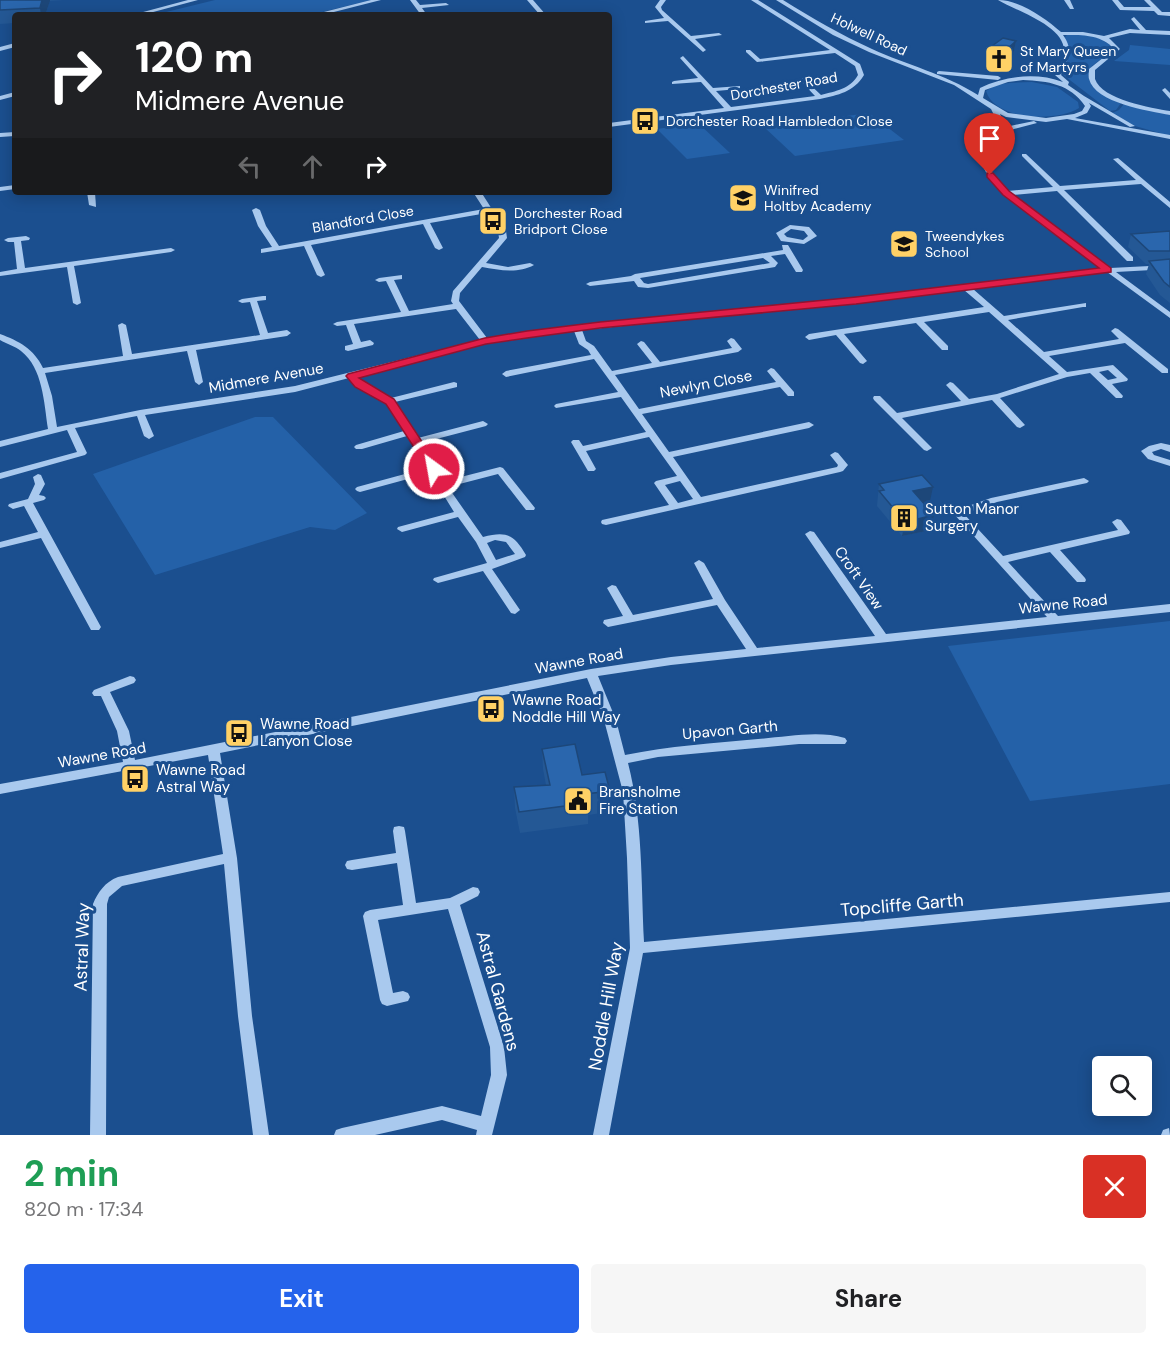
<!DOCTYPE html>
<meta charset="utf-8">
<style>
:root{--surface:#fff;--page:#f6f6f6;--text:#202124;--muted:#757577;--accent:#2563eb}
body{margin:0;font-family:"DM Sans",sans-serif;background:var(--page);color:var(--text);height:100vh;display:flex;flex-direction:column;font-size:22px;white-space:nowrap}
*{box-sizing:border-box;margin:0}
p{font-size:20px;color:var(--muted)}
.icon{flex:none;width:33px;height:33px;fill:none;stroke:currentColor;stroke-width:2;stroke-linecap:round;stroke-linejoin:round}
.map{position:relative;height:1135px;overflow:hidden}
.details{display:flex;flex-direction:column;background:var(--surface);flex:1}
.details>*{flex:none}
.hud{position:absolute;left:12px;top:12px;width:600px;height:183px;border-radius:6px;box-shadow:0 3px 15px #0003;background:#202124;color:#fff;overflow:hidden}
.fabs{position:absolute;left:1092px;top:1056px;display:grid;gap:12px}
.fabs a{display:grid;place-items:center;width:60px;height:60px;border-radius:6px;background:var(--surface);box-shadow:0 3px 15px #0003;font-size:30px}
.pin{position:absolute;display:grid;place-items:center;width:51px;height:51px;color:#fff;margin:-62px -26px;border-radius:50% 50% 50% 0;rotate:-45deg;box-shadow:0 0 6px #0007}
.pin .icon{rotate:45deg}
.me{position:absolute;width:66px;margin:-33px;rotate:328deg;stroke-linejoin:round;filter:drop-shadow(0 0 4px #0008)}
.turn{display:flex;align-items:center;gap:21px;height:126px;padding:0 24px;font-size:27px}
.turn .icon{width:78px;height:78px;stroke-width:2.5}
.turn b{display:block;font-size:42px;line-height:51px}
.lanes{display:flex;align-items:center;height:57px;padding:0 24px;background:#0003;justify-content:center;gap:30px;direction:ltr}
.lanes .off{opacity:.35}
.round{display:grid;place-items:center;flex:none;width:63px;height:63px;border-radius:6px;background:var(--page)}
.summary{display:flex;align-items:center;justify-content:space-between;height:102px;padding:0 24px}
h1{font-size:36px;font-weight:700;line-height:45px;color:#1e9e55}
.button{display:flex;gap:12px;margin-top:auto;padding:12px 24px}
.button a{flex:1;height:69px;border-radius:6px;background:var(--accent);color:#fff;font-size:24px;font-weight:700;line-height:69px;text-align:center}
.button a+a{background:var(--page);color:var(--text)}
.map>svg:first-child{display:block}
.green{fill:#2461a8}
.lines{fill:none;stroke-linecap:round;stroke-linejoin:round}
.minor{fill:#a9c9ee;fill-rule:evenodd}
.wall{fill:#245895}
.shaded-wall{fill:#1d4779}
.building{fill:#2a66ad;stroke:#1d4779;stroke-width:1.5}
.route{fill:#e11d48;stroke:#92132f;stroke-width:1.5}
.labels{text-anchor:middle;dominant-baseline:central;stroke-width:6;stroke-linejoin:round;paint-order:stroke}
.far-street-label{font-size:14px;fill:#fff;stroke:#1b4f8f}
.far-poi-label{font-size:14px;fill:#fff;stroke:#1b4f8f;text-anchor:start}
.street-label{font-size:15px;fill:#fff;stroke:#1b4f8f}
.poi-label{font-size:15px;fill:#fff;stroke:#1b4f8f;text-anchor:start}
.near-street-label{font-size:18px;fill:#fff;stroke:#1b4f8f}
</style>
<div class="map">
<svg width="1170" height="1135" viewBox="0 0 1170 1135">
<rect width="100%" height="100%" fill="#1b4f8f"/>
<g class="green">
<polygon points="215,0 371,0 310,15 154,15"/>
<path d="M1067 35C1084 33 1103 36 1114 49L1092 66 1088 76C1093 91 1108 96 1121 103L1116 110 1110 111 1062 74 1070 54 1065 37Z"/>
<polygon points="1130,45 1170,49 1170,65 1114,61 1129,50"/>
<path d="M1032 82 1057 87 1078 102 1079 108C1057 122 995 121 986 91 999 81 1017 83 1032 82Z"/>
<polygon points="1124,104 1170,115 1170,136 1135,126 1112,113 1119,110"/>
<polygon points="869,113 904,140 795,156 764,127"/>
<polygon points="698,123 730,153 687,159 657,129"/>
<polygon points="255,417 273,417 367,513 335,530 310,527 155,575 93,474"/>
<polygon points="1170,621 1170,784 1030,801 948,646"/>
</g>
<g class="lines">
<g class="minor">
<polygon points="188,0 198,0 142,15 132,15"/>
<polygon points="371,0 381,0 322,15 312,15"/>
<polygon points="410,0 416,0 420,5 446,3 449,5 422,8 427,15 421,15"/>
<polygon points="527,0 533,0 546,15 540,15"/>
<polygon points="660,0 666,0 661,7 662,10 691,36 719,33 722,35 695,39 706,50 703,52 668,21 645,23 645,21 664,18 655,7"/>
<path d="M751 0H758L860 64 864 75C854 92 838 95 820 99L609 127V123L724 108 701 82 672 84V82L674 81 698 78 680 58 683 56 713 88 740 86V88L738 89 716 91 731 107 815 96 800 80 803 78 821 95C836 91 850 89 858 75L855 66 835 53 757 62 746 52V50H750L760 59 830 50Z"/>
<path d="M776 0H783C812 18 841 35 872 49 907 65 945 74 978 95L980 88C1005 76 1036 72 1063 82L1055 75C1058 68 1063 61 1064 53 1067 26 1016 11 998 0 1020 0 1045 18 1061 32H1083L1104 36 1130 29 1140 30 1131 19 1134 17 1146 30 1170 31V35L1130 33 1109 38 1120 49 1095 70C1095 70 1095 79 1095 79 1102 100 1152 108 1170 111V115C1149 111 1095 103 1089 79 1088 76 1089 72 1089 69L1114 49C1101 34 1081 35 1063 35 1074 50 1068 60 1061 75L1069 82 1068 85 1084 96 1135 126 1130 127 1089 103 1091 106 1087 113 1075 118 1170 135V139L1067 119 1046 122 1006 117 1000 114 1004 123 1001 130 1010 126 1034 121 1037 123 1014 129 997 137 990 151 988 162 993 174 1008 191 1053 187 1022 156V154H1026L1060 186 1136 180 1113 159 1118 158 1170 202V208L1141 184 1064 190 1133 257V261H1127L1057 191 1013 195 1110 268 1170 265V269L1116 272 1170 312V318L1107 272 973 289 1004 316 1086 303V307H1083L1008 320 1044 352 1119 339 1111 331 1115 328 1118 329 1168 369V373H1162L1125 343 1049 356 1067 372 1113 365 1128 379 1127 381 1112 384 1123 396 1122 398H1116L1090 373 1067 377 1000 398 1025 425 1020 428 1017 427 992 400 902 418 932 448 927 451 924 450 874 400 873 398 874 396H880L897 413 961 401 946 385 950 382 953 383 969 399 997 394 1059 374 989 312 924 322 948 346V350H942L916 323 844 334 867 361 863 364 860 363 836 335 809 340 805 337 809 334 984 307 964 290 835 305 582 330 586 341 594 346 612 371 652 363 637 344 641 341 644 342 660 362 732 348 727 341 731 338 734 339 742 349 738 352 615 375 639 409 776 382 767 371 771 368 774 369 794 392V396H788L780 387 642 414 669 452 809 422 814 425 809 428 673 457 701 497 837 467 838 465 830 455 835 452 838 453 848 465 843 471 840 472 606 525 602 524 601 522 602 520 669 505 654 483 656 481 677 476 649 437 586 451 596 469 594 471H588L571 442 573 440H579L583 446 646 432 621 397 556 408 554 406 556 404 618 392 594 359 506 377 502 374 506 371 591 355 588 350 579 344 574 331 485 344 357 376 362 382 391 398 454 382 457 383V387L395 402 418 438 483 421 488 424 486 426 421 443 445 481 500 467 503 468 535 508 534 510H526L498 474 448 487 483 537C506 531 514 534 526 555L525 557 492 569 520 610 515 614 511 613 483 571 438 583 433 580 434 578 487 563 476 542 458 517 402 532 397 529 398 527 454 512 430 473 360 492 357 491 355 489 357 487 427 468 407 436 362 449H356L354 447 356 445 404 431 387 403 356 386 349 378 295 392 145 415 154 436 149 439 144 436 137 416 75 428 87 453 85 455 0 479V473L77 452 67 430 0 447V441L48 429C44 403 43 368 21 351 15 346 7 344 0 340V334C19 341 34 349 43 368L123 356 118 325 122 323 126 325 132 354 260 335 250 302 242 303 238 301 242 299 263 296H266V300L257 301 268 333 287 330 291 333 287 336 196 350 203 382 199 385 195 382 187 351 45 373 52 396 57 427 140 410 295 386 480 340 456 309 354 324 361 342 370 340 374 343 373 345 348 351 345 350V346L353 344 346 325 337 326 333 324 337 322 401 312 386 281 379 282 375 280 379 278 402 275V279L394 280 409 311 453 304 451 301 453 291 499 238 498 231 487 213 430 223 443 248 439 250 435 248 423 224 311 245 325 275 321 277 317 275 304 246 261 253V249L272 247 258 226 252 210 256 208 260 210 266 226 279 246 484 209 473 192H481L506 231 507 238 486 263 508 267 530 263 534 265C518 274 499 270 482 267L460 293 459 301 487 338 600 323 835 301 1101 268C1078 250 983 189 982 161 981 149 992 134 998 123L991 109 954 85 869 52 833 35ZM1023 80C1048 81 1070 84 1085 106L1082 111 1074 114 1046 118 1008 113 983 98 985 90 1008 82ZM1108 370 1117 378 1108 380 1099 372ZM680 481 693 499 678 503 665 485ZM495 540 506 542 515 554 496 560 487 543Z"/>
<polygon points="1064,0 1070,0 1074,9 1070,9"/>
<polygon points="1112,0 1118,0 1124,7 1151,7 1144,0 1150,0 1162,12 1170,12 1170,16 1158,15 1154,11 1120,10"/>
<polygon points="15,43 15,47 0,51 0,47"/>
<polygon points="939,71 998,76 1001,78 998,80 937,74 937,72"/>
<polygon points="1165,88 1170,93 1170,99 1162,90"/>
<polygon points="15,92 15,96 0,100 0,96"/>
<polygon points="15,132 15,136 0,137 0,133"/>
<polygon points="15,185 15,189 0,191 0,187"/>
<polygon points="87,192 95,192 96,207 89,205"/>
<path d="M790 225 809 227 817 236 804 244 781 241 776 233ZM791 229 804 231 808 236 803 240 787 237 784 234Z"/>
<polygon points="26,236 30,238 29,240 21,241 25,268 171,248 175,250 171,252 74,266 81,303 77,305 73,303 67,267 0,276 0,272 17,269 14,242 8,242 4,240 8,238"/>
<path d="M782 245H788L803 270 802 272H796L785 254 771 256 778 263 775 267 648 288 638 287 634 281 590 286 586 284 590 282 631 276 635 274 783 250ZM763 258 770 263 648 284 644 283 640 278Z"/>
<polygon points="1161,443 1170,445 1170,452 1161,449 1152,452 1154,455 1170,460 1170,466 1148,459 1141,451 1149,446"/>
<polygon points="38,474 41,475 45,484 39,495 44,496 46,498 44,500 33,503 101,627 99,630 91,630 41,538 0,548 0,542 38,532 24,506 13,509 8,506 9,504 28,499 35,484 33,477"/>
<path d="M1084 478 1089 481 1087 483 997 502 964 514 1003 556 1118 530 1112 522 1117 519 1121 520 1130 532 1129 534 1060 550 1085 578 1086 580 1085 582H1077L1050 552 1008 562 1058 616 1170 604V612L671 665 598 676 616 720 625 755C669 746 714 743 758 739 786 737 818 730 845 738L847 741 845 744H799L658 757 628 763C643 821 641 882 644 942L1170 892V902L643 953 609 1135H593L630 948 627 858 623 792 604 720 587 678 220 753 237 858 252 1016 269 1135H253L238 1016 224 864 122 886 109 897 107 904 106 1135H90L93 904C98 892 105 882 118 877L223 854 208 755 0 794V784L123 762 117 731 101 696H94L92 693 94 690 130 676 134 677 136 680 134 683 110 692 129 731 135 760 591 669 671 657 746 649 717 605 608 627 603 623 604 620 623 616 607 588 612 585 616 586 633 615 713 599 694 563 699 560 704 563 725 600 757 648 875 636 805 534 810 531 814 532 886 634 1047 617 953 513 954 511 991 498Z"/>
<polygon points="399,826 404,827 405,831 416,903 450,898 473,887 478,888 480,892 478,896 460,905 504,1047 507,1075 492,1135 476,1135 477,1130 442,1120 375,1135 334,1135 336,1130 342,1128 442,1106 481,1116 491,1075 490,1047 448,909 378,920 393,993 403,991 408,993 410,997 408,1001 387,1006 382,1004 380,1000 363,916 365,912 370,910 403,905 397,863 352,870 347,869 345,865 347,861 352,860 396,853 393,831 394,827"/>
<polygon points="1169,1128 1170,1135 1161,1135 1163,1130"/>
</g>
</g>
<g class="wall">
<polygon points="0,0 64,0 50,1 45,15 15,15 15,23 0,24"/>
<polygon points="1016,41 1013,55 1004,63 989,60 992,46"/>
<polygon points="1170,231 1170,303 1160,295 1146,274 1149,264 1146,264 1128,247 1131,234"/>
<polygon points="879,484 930,501 923,503 934,515 931,530 902,536 877,506"/>
<polygon points="542,749 582,775 610,791 609,812 588,815 588,824 520,833 515,808 514,787 546,785 543,769"/>
</g>
<g class="shaded-wall">
<polygon points="42,0 50,0 50,1 45,15 41,15 40,8"/>
<polygon points="1016,41 1013,55 1004,63 1007,49"/>
<polygon points="933,487 930,501 910,506 913,491"/>
<polygon points="934,515 931,530 902,536 905,522"/>
</g>
<g class="building">
<polygon points="0,0 42,0 40,8 0,10"/>
<polygon points="1003,38 1016,41 1007,49 992,46"/>
<polygon points="1170,231 1170,251 1149,251 1131,234"/>
<polygon points="1170,259 1170,287 1164,282 1149,261"/>
<polygon points="922,475 933,487 913,491 934,515 905,522 879,491 884,490 879,484"/>
<polygon points="575,744 582,775 605,772 610,791 586,794 588,803 519,812 514,787 550,785 542,749"/>
</g>
<polygon class="route" points="987,173 993,173 1009,191 1111,268 1111,272 856,304 600,328 527,338 486,344 359,378 394,399 440,469 434,473 430,472 386,404 355,387 346,376 348,374 485,338 527,331 600,322 856,297 1099,268 1003,195 987,177"/>
<defs>
<g id="church-square" transform="scale(1.5)"><rect x="-9" y="-9" width="18" height="18" rx="4" fill="#ffd166" stroke="#1b4f8f"/><path d="M-1.2-6h2.4v3.5h3.3v2.4h-3.3V6h-2.4V-.1h-3.3v-2.4h3.3Z" fill="#111"/></g>
<g id="bus-square" transform="scale(1.5)"><rect x="-9" y="-9" width="18" height="18" rx="4" fill="#ffd166" stroke="#1b4f8f"/><path d="M-5-6H5V4H4V6H2V4H-2V6H-4V4H-5ZM-3.5-4V0h7V-4ZM-3.5 1.2v1.5H-2V1.2ZM2 1.2v1.5H3.5V1.2Z" fill="#111"/></g>
<g id="school-square" transform="scale(1.5)"><rect x="-9" y="-9" width="18" height="18" rx="4" fill="#ffd166" stroke="#1b4f8f"/><path d="M0-5L7-2L0 1L-7-2ZM-4 1L0 2.5L4 1V4Q0 6-4 4Z" fill="#111"/></g>
<g id="building-square" transform="scale(1.5)"><rect x="-9" y="-9" width="18" height="18" rx="4" fill="#ffd166" stroke="#1b4f8f"/><path d="M-4-6H4V6H1V3H-1V6H-4ZM-2.5-4.3h1.7v1.8h-1.7ZM.8-4.3h1.7v1.8H.8ZM-2.5-1h1.7V.8h-1.7ZM.8-1h1.7V.8H.8Z" fill="#111"/></g>
<g id="civic-square" transform="scale(1.5)"><rect x="-9" y="-9" width="18" height="18" rx="4" fill="#ffd166" stroke="#1b4f8f"/><path d="M-.6-6.5H3V-4.5H.6V-3L4-1V1h2V6H-6V1h2V-1L-.6-3ZM-1.2 2.5V6h2.4V2.5Z" fill="#111"/></g>
</defs>
<g fill-rule="evenodd">
<use href="#church-square" x="999" y="59"/>
<use href="#bus-square" x="645" y="121"/>
<use href="#school-square" x="743" y="198"/>
<use href="#bus-square" x="493" y="221"/>
<use href="#school-square" x="904" y="244"/>
<use href="#building-square" x="904" y="518"/>
<use href="#bus-square" x="491" y="709"/>
<use href="#bus-square" x="239" y="733"/>
<use href="#bus-square" x="135" y="779"/>
<use href="#civic-square" x="578" y="801"/>
</g>
<g class="labels">
<g class="far-street-label">
<text transform="translate(869 34) rotate(25)">Holwell Road</text>
<text transform="translate(784 86) rotate(-10)">Dorchester Road</text>
<text transform="translate(363 219) rotate(-10)">Blandford Close</text>
</g>
<g class="far-poi-label">
<text x="1020" y="51">St Mary Queen<tspan x="1020" dy="16">of Martyrs</tspan></text>
<text x="666" y="121">Dorchester Road Hambledon Close</text>
<text x="764" y="190">Winifred<tspan x="764" dy="16">Holtby Academy</tspan></text>
<text x="514" y="213">Dorchester Road<tspan x="514" dy="16">Bridport Close</tspan></text>
<text x="925" y="236">Tweendykes<tspan x="925" dy="16">School</tspan></text>
</g>
<g class="street-label">
<text transform="translate(266 378) rotate(-10)">Midmere Avenue</text>
<text transform="translate(706 384) rotate(-11)">Newlyn Close</text>
<text transform="translate(859 578) rotate(55)">Croft View</text>
<text transform="translate(1063 604) rotate(-6)">Wawne Road</text>
<text transform="translate(579 661) rotate(-10)">Wawne Road</text>
<text transform="translate(730 730) rotate(-5)">Upavon Garth</text>
<text transform="translate(102 755) rotate(-10)">Wawne Road</text>
</g>
<g class="poi-label">
<text x="925" y="509">Sutton Manor<tspan x="925" dy="17">Surgery</tspan></text>
<text x="512" y="700">Wawne Road<tspan x="512" dy="17">Noddle Hill Way</tspan></text>
<text x="260" y="724">Wawne Road<tspan x="260" dy="17">Lanyon Close</tspan></text>
<text x="156" y="770">Wawne Road<tspan x="156" dy="17">Astral Way</tspan></text>
<text x="599" y="792">Bransholme<tspan x="599" dy="17">Fire Station</tspan></text>
</g>
<g class="near-street-label">
<text transform="translate(902 905) rotate(-5)">Topcliffe Garth</text>
<text transform="translate(82 947) rotate(-88)">Astral Way</text>
<text transform="translate(498 991) rotate(75)">Astral Gardens</text>
<text transform="translate(606 1006) rotate(-80)">Noddle Hill Way</text>
</g>
</g>
</svg>
<div class="fabs">
<a><svg class="icon" aria-label="search" viewBox="0 0 24 24"><circle cx="10" cy="10" r="6"/><path d="M15 15l6 6"/></svg></a>
</div>
<div class="pin" style="left:990px;top:175px;background:#d93025"><svg class="icon" aria-label="arrive" viewBox="0 0 24 24"><path d="M6 21V4h12l-3 4 3 4H6"/></svg></div>
<svg class="me" style="left:434px;top:469px" viewBox="-20 -20 40 40"><circle r="17" fill="#e11d48" stroke="#fff" stroke-width="3"/><path d="M0-11L8 9 0 5-8 9z" fill="#fff"/></svg>
<div class="hud">
<div class="turn"><svg class="icon" aria-label="right" viewBox="0 0 24 24"><path d="M7 20v-9h11M14 6l5 5-5 5"/></svg><div><b>120 m</b>Midmere Avenue</div></div>
<div class="lanes"><svg class="icon off" aria-label="left" viewBox="0 0 24 24"><path d="M17 20v-9H6M10 6l-5 5 5 5"/></svg><svg class="icon off" aria-label="ahead" viewBox="0 0 24 24"><path d="M12 20V5M6 11l6-6 6 6"/></svg><svg class="icon" aria-label="right" viewBox="0 0 24 24"><path d="M7 20v-9h11M14 6l5 5-5 5"/></svg></div>
</div>
</div>
<section class="details">
<div class="summary"><div><h1>2 min</h1><p>820 m · 17:34</p></div><a class="round" style="background:#d93025;color:#fff"><svg class="icon" aria-label="close" viewBox="0 0 24 24"><path d="M6 6l12 12M18 6L6 18"/></svg></a></div>
<div class="button"><a>Exit</a><a>Share</a></div>
</section>
